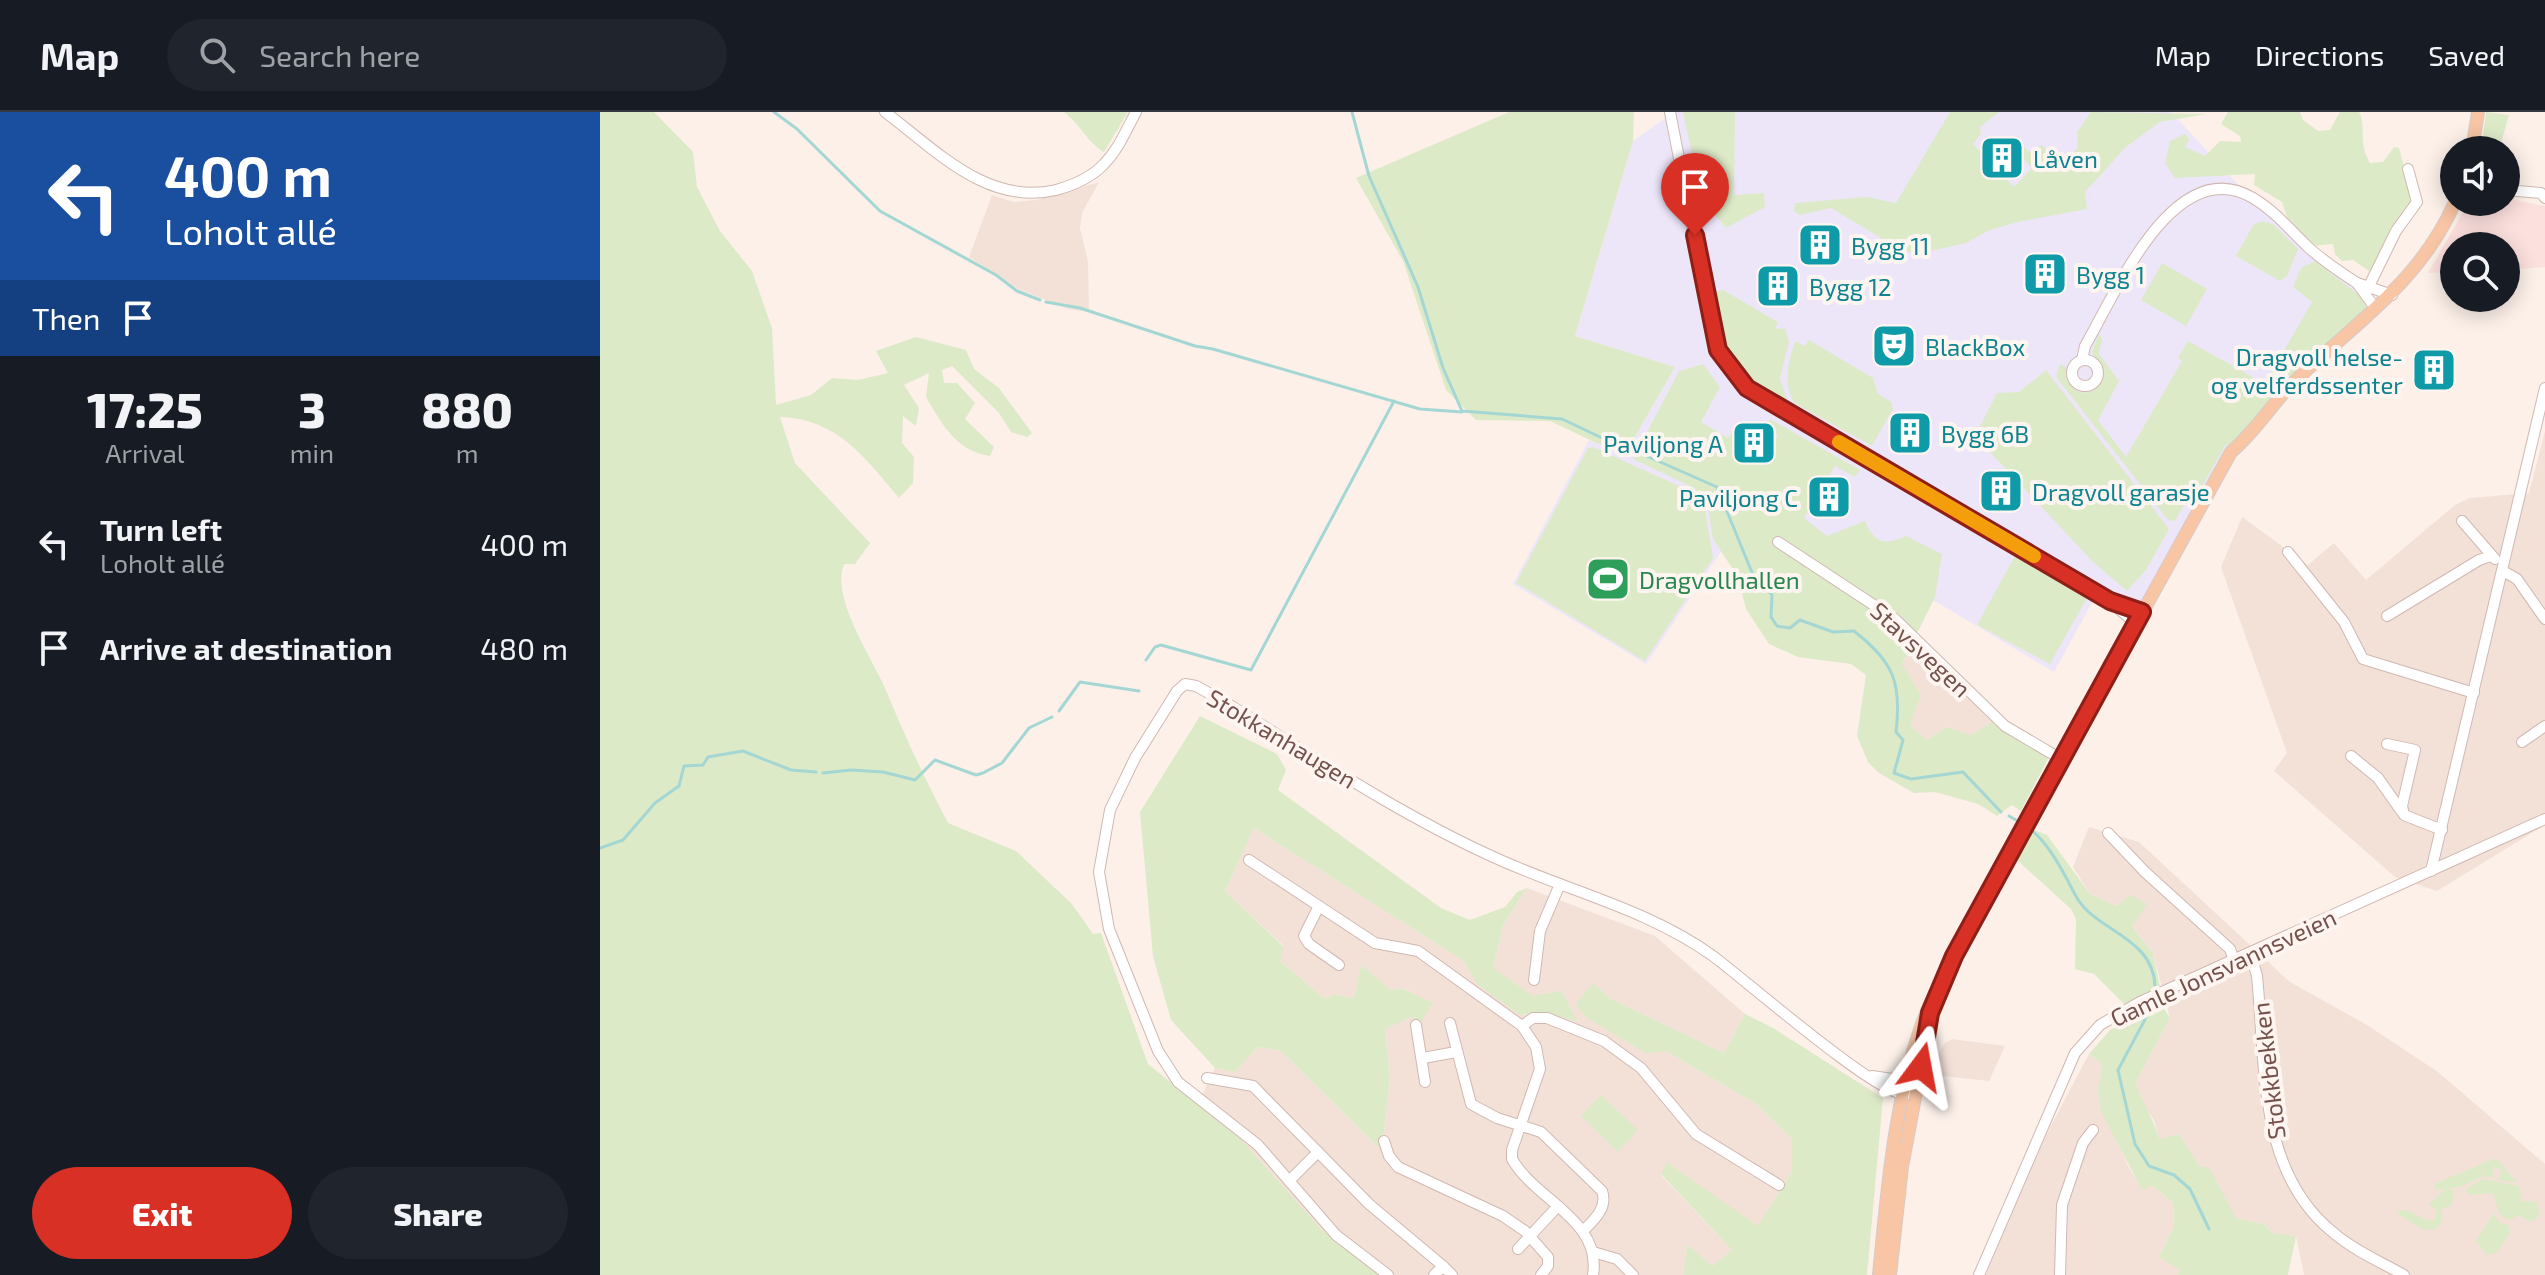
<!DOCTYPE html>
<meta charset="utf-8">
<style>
:root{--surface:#171b24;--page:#20242c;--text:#f1f3f6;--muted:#9ea1a6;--line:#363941;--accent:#d93025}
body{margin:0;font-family:"Exo 2",sans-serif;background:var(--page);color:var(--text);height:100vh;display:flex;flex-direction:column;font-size:30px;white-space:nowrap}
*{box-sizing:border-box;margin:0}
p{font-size:26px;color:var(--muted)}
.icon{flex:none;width:44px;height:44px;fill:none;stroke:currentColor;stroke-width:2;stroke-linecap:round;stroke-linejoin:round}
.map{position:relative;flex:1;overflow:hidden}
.side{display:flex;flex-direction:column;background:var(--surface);width:600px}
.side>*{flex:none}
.banner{background:#1a4fa0;color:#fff;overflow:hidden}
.fabs{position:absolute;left:1840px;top:24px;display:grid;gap:16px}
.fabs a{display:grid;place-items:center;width:80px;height:80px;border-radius:50%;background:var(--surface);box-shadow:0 4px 20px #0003;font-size:40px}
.pin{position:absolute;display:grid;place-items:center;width:68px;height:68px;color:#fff;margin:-82px -34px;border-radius:50% 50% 50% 0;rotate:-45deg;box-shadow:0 0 8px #0007}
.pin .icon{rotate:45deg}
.me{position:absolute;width:88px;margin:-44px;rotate:13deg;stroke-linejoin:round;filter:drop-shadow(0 0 6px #0008)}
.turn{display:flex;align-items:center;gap:28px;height:168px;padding:0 32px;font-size:36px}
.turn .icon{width:104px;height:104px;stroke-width:2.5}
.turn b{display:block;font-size:56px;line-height:68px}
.then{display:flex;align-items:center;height:76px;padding:0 32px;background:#0003;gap:16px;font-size:30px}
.eta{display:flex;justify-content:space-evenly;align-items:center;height:136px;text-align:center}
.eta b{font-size:48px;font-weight:800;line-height:56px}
.action{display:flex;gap:16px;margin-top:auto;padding:16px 32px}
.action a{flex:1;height:92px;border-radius:48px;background:var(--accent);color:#fff;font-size:32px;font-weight:800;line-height:92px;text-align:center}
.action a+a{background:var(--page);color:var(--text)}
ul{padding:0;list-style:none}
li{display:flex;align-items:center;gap:24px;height:104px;padding:0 32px}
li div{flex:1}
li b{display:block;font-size:30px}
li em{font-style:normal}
header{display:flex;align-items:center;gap:48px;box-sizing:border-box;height:112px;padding:0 40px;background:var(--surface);border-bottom:2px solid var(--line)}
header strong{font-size:38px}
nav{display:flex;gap:44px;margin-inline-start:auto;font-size:28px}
.search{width:560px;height:72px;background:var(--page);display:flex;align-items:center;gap:20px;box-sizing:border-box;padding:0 28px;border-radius:44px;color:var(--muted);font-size:30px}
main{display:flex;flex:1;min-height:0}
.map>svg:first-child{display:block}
.residential{fill:#f3e1d8}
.commercial{fill:#fce0de}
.education{fill:#ede6f9}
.green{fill:#ddeac8}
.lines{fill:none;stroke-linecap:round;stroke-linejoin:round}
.stream{stroke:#a4d7d3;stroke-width:3}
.minor-casing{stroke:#d0b8b1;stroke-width:12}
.major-casing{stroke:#d6cbca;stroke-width:14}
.minor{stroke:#fff;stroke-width:10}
.major{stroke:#f8c5a5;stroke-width:12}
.route-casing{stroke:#8d1f18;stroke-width:20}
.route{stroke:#d93025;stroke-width:14}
.slow{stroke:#f59e0b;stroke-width:14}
.labels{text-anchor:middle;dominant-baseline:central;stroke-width:8;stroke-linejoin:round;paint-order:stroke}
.culture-label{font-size:24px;fill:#0d838f;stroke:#fef5f0;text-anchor:start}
.leisure-label{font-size:24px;fill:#27864d;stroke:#fef5f0;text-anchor:start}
.street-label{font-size:24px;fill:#76524d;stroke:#fef5f0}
</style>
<header>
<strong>Map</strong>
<div class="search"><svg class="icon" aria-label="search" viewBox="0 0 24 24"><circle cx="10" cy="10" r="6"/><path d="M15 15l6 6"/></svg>Search here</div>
<nav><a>Map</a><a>Directions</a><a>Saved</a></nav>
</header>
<main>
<section class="side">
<div class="banner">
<div class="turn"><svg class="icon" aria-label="left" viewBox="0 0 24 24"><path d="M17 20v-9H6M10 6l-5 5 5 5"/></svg><div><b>400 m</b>Loholt allé</div></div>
<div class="then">Then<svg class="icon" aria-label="arrive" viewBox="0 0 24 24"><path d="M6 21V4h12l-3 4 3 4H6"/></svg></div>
</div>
<div class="eta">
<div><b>17:25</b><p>Arrival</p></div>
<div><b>3</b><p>min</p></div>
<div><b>880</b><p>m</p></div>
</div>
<ul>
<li><svg class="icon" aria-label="left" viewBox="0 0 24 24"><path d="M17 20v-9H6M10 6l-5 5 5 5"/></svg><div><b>Turn left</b><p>Loholt allé</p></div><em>400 m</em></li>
<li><svg class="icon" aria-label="arrive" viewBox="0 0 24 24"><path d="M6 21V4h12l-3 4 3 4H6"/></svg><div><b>Arrive at destination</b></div><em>480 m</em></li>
</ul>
<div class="action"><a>Exit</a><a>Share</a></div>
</section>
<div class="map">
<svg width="1945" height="1163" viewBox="0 0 1945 1163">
<rect width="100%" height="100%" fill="#fcf0e9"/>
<g class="residential">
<polygon points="499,70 482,101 480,116 488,150 489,200 468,197 418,177 369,145 392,83 414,90 436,88"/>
<polygon points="1945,319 1945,713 1837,779 1795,765 1674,659 1687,641 1621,455 1642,405 1708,453 1734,431 1766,468 1855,393 1870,386 1929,381"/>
<polygon points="1314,527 1393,609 1371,623 1347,615 1327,628 1310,613 1302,552"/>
<polygon points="1489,715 1539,730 1690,870 1767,913 1838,960 1945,1052 1945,1163 1704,1163 1696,1124 1672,1121 1664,1112 1635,1106 1609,1056 1600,1055 1579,1022 1559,1028 1554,1008 1544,995 1536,970 1570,906 1553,841 1517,794 1490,782 1473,755"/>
<polygon points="654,716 864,849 878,872 920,903 948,901 977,910 914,874 893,856 903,813 927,776 1055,824 1145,902 1124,941 1011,887 993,872 1066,939 1156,992 1192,1027 1192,1059 1158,1115 1067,1050 1061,1063 1132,1138 1112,1154 1087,1133 1083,1163 778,1163 722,1118 638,1024 599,990 615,956 635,960 658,935 681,939 782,1039 790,965 785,917 833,892 803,876 791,878 761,854 754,886 734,882 725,887 680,849 684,834 625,779"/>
<polygon points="1352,927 1405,934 1389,969 1343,964 1337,967 1330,959 1344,932"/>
<polygon points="1489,942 1502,952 1498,975 1500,998 1511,1014 1528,1054 1542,1077 1553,1074 1574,1092 1573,1116 1559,1145 1581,1158 1577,1163 1386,1163 1437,1040"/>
</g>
<polygon class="commercial" points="1906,86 1945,94 1945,155 1906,158 1906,134 1854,134 1854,160 1828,161 1869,90 1906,90"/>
<polygon class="education" points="1074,0 1571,0 1649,84 1764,184 1768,198 1638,336 1536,512 1494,487 1454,560 1158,384 1046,552 913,472 989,328 1024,344 1075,255 975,224 1033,29"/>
<g class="green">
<path d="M0 0H54L93 40 97 75 120 119 152 159 172 216 176 293 211 283 232 266 258 268 288 261 276 239 316 225 366 238 374 257 399 276 432 321 427 325 411 320 399 301 352 254 342 258 344 271H357L375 291 365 307 394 335 390 344C356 339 342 312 326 285L329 261 304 273 319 296 316 314 303 304 302 331 314 345 313 371 299 386C264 345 238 307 180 305L195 351 270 431 255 452H244C230 488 275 549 288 583 306 627 326 669 348 711L416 739 472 792 493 822 501 821 548 952 638 1024 722 1118 778 1163H0Z"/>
<path d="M464 0H528L504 40C486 29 481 13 464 0Z"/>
<polygon points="909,0 1034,0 1033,29 975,224 1075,255 1024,344 950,309 876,308 846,278 803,149 756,66"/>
<polygon points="1083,0 1135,0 1134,83 1164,81 1165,95 1126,116 1102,87"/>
<polygon points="1350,0 1399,0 1380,15 1381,22 1373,32 1414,75 1432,56 1412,35 1416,27 1429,40 1442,33 1451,42 1445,50 1457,60 1478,35 1477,20 1491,0 1606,2 1560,10 1526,35 1485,80 1487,97 1418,110 1390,118 1366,131 1318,142 1301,138 1231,96 1199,103 1194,99 1195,91 1267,85 1296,91"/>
<path d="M1628 0H1700L1703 8 1718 19 1730 18 1740 0H1759C1767 15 1757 27 1770 51L1783 50 1794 35 1799 36 1813 88 1772 161 1753 148 1742 149 1735 142 1733 132 1713 134 1687 105 1682 90 1654 73 1655 62 1575 66 1565 51 1570 29 1585 22 1589 27 1585 35 1605 44 1620 29 1641 30 1640 24 1621 12Z"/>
<polygon points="1886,0 1909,3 1899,38 1881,38"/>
<polygon points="1662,109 1673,112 1698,137 1687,164 1680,169 1636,144 1653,113"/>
<path d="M1715 149 1763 186 1766 196 1692 265 1632 336 1626 332 1595 387 1589 384 1575 409 1568 408 1456 265 1460 252 1466 255C1468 273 1475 286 1494 278L1502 266 1492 240 1499 221 1502 227 1499 242 1519 269 1498 308 1526 345 1582 249 1578 246 1588 229 1665 272 1712 190 1693 175 1701 156Z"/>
<polygon points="1562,151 1607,177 1586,214 1541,188"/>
<path d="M1123 178 1178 210 1175 216 1185 217 1189 229 1180 267 1189 292 1187 295C1131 261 1123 244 1111 181Z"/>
<path d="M1209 228 1273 266 1278 282 1291 290 1293 297 1272 334 1194 291C1183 269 1188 252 1195 229L1205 234Z"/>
<path d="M1103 252 1120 275 1101 310 1128 326 1131 322 1138 327 1133 337 1161 353 1178 323 1166 314 1170 307 1260 358 1255 365 1235 354 1204 406 1227 424 1265 409C1274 431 1285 434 1306 424L1342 442 1335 485 1302 552 1321 583 1310 613 1327 628 1347 615 1371 623 1393 609 1450 643 1421 699 1412 693 1397 704 1378 692 1335 680 1314 681 1279 661 1268 650 1257 624 1266 563 1251 552 1198 545 1169 532 1146 497 1138 465 1113 427 1107 390 1094 376 1033 347 1079 259Z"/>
<polygon points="1446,258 1569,417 1546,458 1527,479 1493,450 1375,324 1397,281 1419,280"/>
<polygon points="993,335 1090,379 1104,392 1113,446 1045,549 916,471 988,336"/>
<polygon points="1416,442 1489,482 1450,552 1377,513"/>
<polygon points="600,604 677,642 686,658 678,678 841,796 870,808 905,795 917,780 927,776 903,813 893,856 933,884 961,879 978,910 948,901 920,903 877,872 864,849 654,716 625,779 684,835 680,849 725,887 734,882 754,886 761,853 791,878 802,876 833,891 822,909 811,905 785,917 790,965 782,1039 681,939 658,935 635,960 615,956 571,908 553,844 540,700"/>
<polygon points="1434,718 1447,723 1490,782 1517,794 1531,783 1547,792 1532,814 1553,841 1560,875 1524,892 1494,862 1475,857 1476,807 1471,797 1417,748"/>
<polygon points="993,871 1011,887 1124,941 1145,902 1173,916 1283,986 1267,1163 1083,1163 1087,1132 1112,1154 1132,1138 1061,1062 1067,1050 1158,1114 1192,1059 1192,1027 1156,992 1066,939 1046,941 987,906 975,893"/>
<path d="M1560 891 1570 906 1536 970C1542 991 1554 1007 1559 1027L1579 1022 1600 1055H1609L1636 1106 1664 1112 1672 1121 1696 1124 1688 1163H1577L1580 1158 1559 1145 1573 1116 1574 1092 1553 1074 1542 1078 1500 998 1498 975 1502 952 1489 942 1510 918Z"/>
<polygon points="1001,983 1038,1018 1018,1040 981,1004"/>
<polygon points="1896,1046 1918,1071 1898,1068 1902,1059 1893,1054 1894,1066 1884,1064 1860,1075 1836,1078 1834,1072"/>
<path d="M1884 1067 1919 1074 1922 1089 1937 1090 1940 1104 1931 1110 1918 1103 1911 1108C1894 1105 1899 1091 1892 1081L1872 1083 1866 1080 1867 1076Z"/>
<path d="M1845 1077 1854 1078 1852 1093 1842 1097V1109L1836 1117 1823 1118 1796 1101C1808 1092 1821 1110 1834 1108L1837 1099 1829 1092Z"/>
<polygon points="1894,1101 1899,1110 1908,1113 1910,1121 1896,1141 1887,1143 1876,1129"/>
</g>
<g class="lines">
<g class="stream">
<polyline points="174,0 197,17 280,99 396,163 417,179 440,188"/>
<polyline points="752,0 769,64 818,175 843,256 862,299 962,307 1019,334"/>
<polyline points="446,190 480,196 595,234 613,237 820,297 862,300"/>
<path d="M1042 342 1117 375 1153 463 1172 483 1171 505 1177 514 1190 516 1200 508 1233 520 1254 519C1293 550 1302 569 1296 620L1303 628 1294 661 1311 667 1363 660 1401 700"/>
<polyline points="546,548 555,535 561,533 651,558 794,289"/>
<polyline points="459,599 480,570 539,579"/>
<polyline points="223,661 251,658 283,660 315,668 335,648 376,663 383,661 402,651 429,616 452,605"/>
<polyline points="1409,704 1423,712"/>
<path d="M1429 716C1451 733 1465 764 1477 786 1496 819 1554 825 1555 875"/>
<polyline points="0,736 23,728 55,691 79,674 84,654 103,653 108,645 143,639 191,658 216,660"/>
<polyline points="1549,900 1518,958 1535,1032 1549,1054 1574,1063 1590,1077 1609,1117"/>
</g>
<g class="minor-casing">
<g id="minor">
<path d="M285 0C336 38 387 94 456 78 474 73 491 66 504 52 519 37 526 18 536 0"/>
<path d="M1070 0 1114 225C1122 250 1138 270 1160 285L1510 489 1536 512"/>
<polyline points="1906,78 1941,81 1945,86"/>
<polyline points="1771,170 1796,119 1817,90 1808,57"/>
<polyline points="1776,197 1757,171 1792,183"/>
<circle cx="1485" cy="261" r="13"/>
<path d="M1482 248 1485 234C1515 183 1574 39 1653 86 1675 99 1690 118 1708 135 1723 149 1740 160 1757 171"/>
<polyline points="1862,409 1895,447"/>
<polyline points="1178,430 1295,507 1405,614 1461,647"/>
<polyline points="1688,440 1744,510 1763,547 1874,581"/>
<polyline points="1903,459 1917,467 1945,507"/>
<polyline points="1510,489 1542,500"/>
<polyline points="1787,504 1879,448 1891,444"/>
<polyline points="1922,630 1945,614"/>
<polyline points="1787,632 1815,638 1802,694 1804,703 1842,718"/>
<polyline points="1751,644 1778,666 1802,700"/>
<polyline points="1508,721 1545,760 1630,837 1634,848"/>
<path d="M649 748 775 831 818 839 922 914 936 935 940 957 912 1038V1047C935 1088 1002 1108 993 1163"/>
<polyline points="1831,759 1945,276"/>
<polyline points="719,794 704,824 709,832 739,853"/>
<path d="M1651 842 1657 864C1666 954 1657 1061 1735 1122 1755 1139 1781 1150 1804 1163"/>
<polyline points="934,868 940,819 960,772"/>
<path d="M850 911 871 992 897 1006 941 1020 1002 1079C1008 1096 994 1108 983 1119"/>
<polyline points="816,913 825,970"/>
<polyline points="922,914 933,906 947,906 1004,929 1041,956 1096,1022 1179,1073"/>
<polyline points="823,946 856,940"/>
<polyline points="607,966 653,974 718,1040"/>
<polyline points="784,1029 789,1044 798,1055 903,1104 925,1119 948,1145 948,1154 941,1163"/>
<polyline points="689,1069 718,1040 769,1092 843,1154"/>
<polyline points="918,1137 958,1094"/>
<polyline points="993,1140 1017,1147 1033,1163"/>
<path d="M788 1163 736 1123 658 1033 578 970 558 939 509 817 499 760 510 698 535 646 577 579 585 572 596 574 625 590C711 643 796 700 887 742 962 778 1045 795 1113 844 1144 867 1277 983 1304 982 1308 982 1312 980 1316 979L1306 969 1272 964"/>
<polyline points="834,1163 843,1154 852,1163"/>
<polyline points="1379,1163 1475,941 1500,913 1540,890 1945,707"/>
<polyline points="1460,1163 1462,1093 1483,1031 1493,1018"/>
</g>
</g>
<g class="major-casing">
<g id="major">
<polyline points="1872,38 1878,0"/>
<path d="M1279 1163C1287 1080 1294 991 1322 912 1331 887 1348 854 1361 829L1631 340C1655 320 1671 293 1693 271 1754 211 1819 172 1855 90"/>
<polyline points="1290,1163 1302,1055 1330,906"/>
</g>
</g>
<use href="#minor" class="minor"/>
<use href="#major" class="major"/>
</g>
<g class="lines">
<g class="route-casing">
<polyline id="route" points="1095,123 1118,238 1147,276 1510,489 1542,500 1354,844 1330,901 1321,955"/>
</g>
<use href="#route" class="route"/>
<polyline class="slow" points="1239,330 1434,444"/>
</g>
<defs>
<g id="building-square" transform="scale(2.3)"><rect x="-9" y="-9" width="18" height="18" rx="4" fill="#0f9aa8" stroke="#fef5f0"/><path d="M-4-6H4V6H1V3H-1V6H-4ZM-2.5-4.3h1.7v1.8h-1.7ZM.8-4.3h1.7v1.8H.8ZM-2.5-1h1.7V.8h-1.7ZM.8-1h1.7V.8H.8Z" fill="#fff"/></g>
<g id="theatre-square" transform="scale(2.3)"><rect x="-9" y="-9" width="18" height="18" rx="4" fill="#0f9aa8" stroke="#fef5f0"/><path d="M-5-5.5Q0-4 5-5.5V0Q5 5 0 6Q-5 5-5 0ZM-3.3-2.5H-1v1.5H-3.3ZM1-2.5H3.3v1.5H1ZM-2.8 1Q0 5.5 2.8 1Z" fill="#fff"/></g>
<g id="stadium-square" transform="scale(2.3)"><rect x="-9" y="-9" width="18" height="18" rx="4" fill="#2e9e5b" stroke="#fef5f0"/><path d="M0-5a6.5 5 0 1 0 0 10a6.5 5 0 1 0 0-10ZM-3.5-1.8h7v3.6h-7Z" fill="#fff"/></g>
</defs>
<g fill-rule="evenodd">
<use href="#building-square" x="1402" y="46"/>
<use href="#building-square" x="1220" y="133"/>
<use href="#building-square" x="1445" y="162"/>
<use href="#building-square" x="1178" y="174"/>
<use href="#theatre-square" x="1294" y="234"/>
<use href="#building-square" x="1834" y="258"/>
<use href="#building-square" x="1310" y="321"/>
<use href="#building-square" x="1154" y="331"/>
<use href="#building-square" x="1401" y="379"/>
<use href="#building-square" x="1229" y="385"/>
<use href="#stadium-square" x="1008" y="467"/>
</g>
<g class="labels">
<g class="culture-label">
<text x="1433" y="46">Låven</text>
<text x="1251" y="133">Bygg 11</text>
<text x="1476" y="162">Bygg 1</text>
<text x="1209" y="174">Bygg 12</text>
<text x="1325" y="234">BlackBox</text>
<text x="1803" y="244" text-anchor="end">Dragvoll helse-<tspan x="1803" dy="28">og velferdssenter</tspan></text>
<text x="1341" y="321">Bygg 6B</text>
<text x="1123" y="331" text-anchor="end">Paviljong A</text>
<text x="1432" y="379">Dragvoll garasje</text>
<text x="1198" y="385" text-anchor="end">Paviljong C</text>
</g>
<g class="leisure-label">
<text x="1039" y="467">Dragvollhallen</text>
</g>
<g class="street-label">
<text transform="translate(1321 537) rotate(43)">Stavsvegen</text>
<text transform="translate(682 626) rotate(31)">Stokkanhaugen</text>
<text transform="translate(1623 855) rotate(-25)">Gamle Jonsvannsveien</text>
<text transform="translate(1668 959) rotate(-97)">Stokkbekken</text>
</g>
</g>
</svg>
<div class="fabs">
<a><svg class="icon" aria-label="sound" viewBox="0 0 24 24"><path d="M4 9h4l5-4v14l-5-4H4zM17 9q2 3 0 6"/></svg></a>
<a><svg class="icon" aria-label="search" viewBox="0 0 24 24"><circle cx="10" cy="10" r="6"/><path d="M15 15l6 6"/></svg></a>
</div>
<div class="pin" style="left:1095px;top:123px;background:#d93025"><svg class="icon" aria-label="arrive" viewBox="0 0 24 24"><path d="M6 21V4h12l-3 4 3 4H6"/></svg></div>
<svg class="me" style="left:1321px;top:955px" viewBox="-20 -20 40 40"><path d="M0-17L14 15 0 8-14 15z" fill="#d93025" stroke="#fff" stroke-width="4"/></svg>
</div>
</main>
